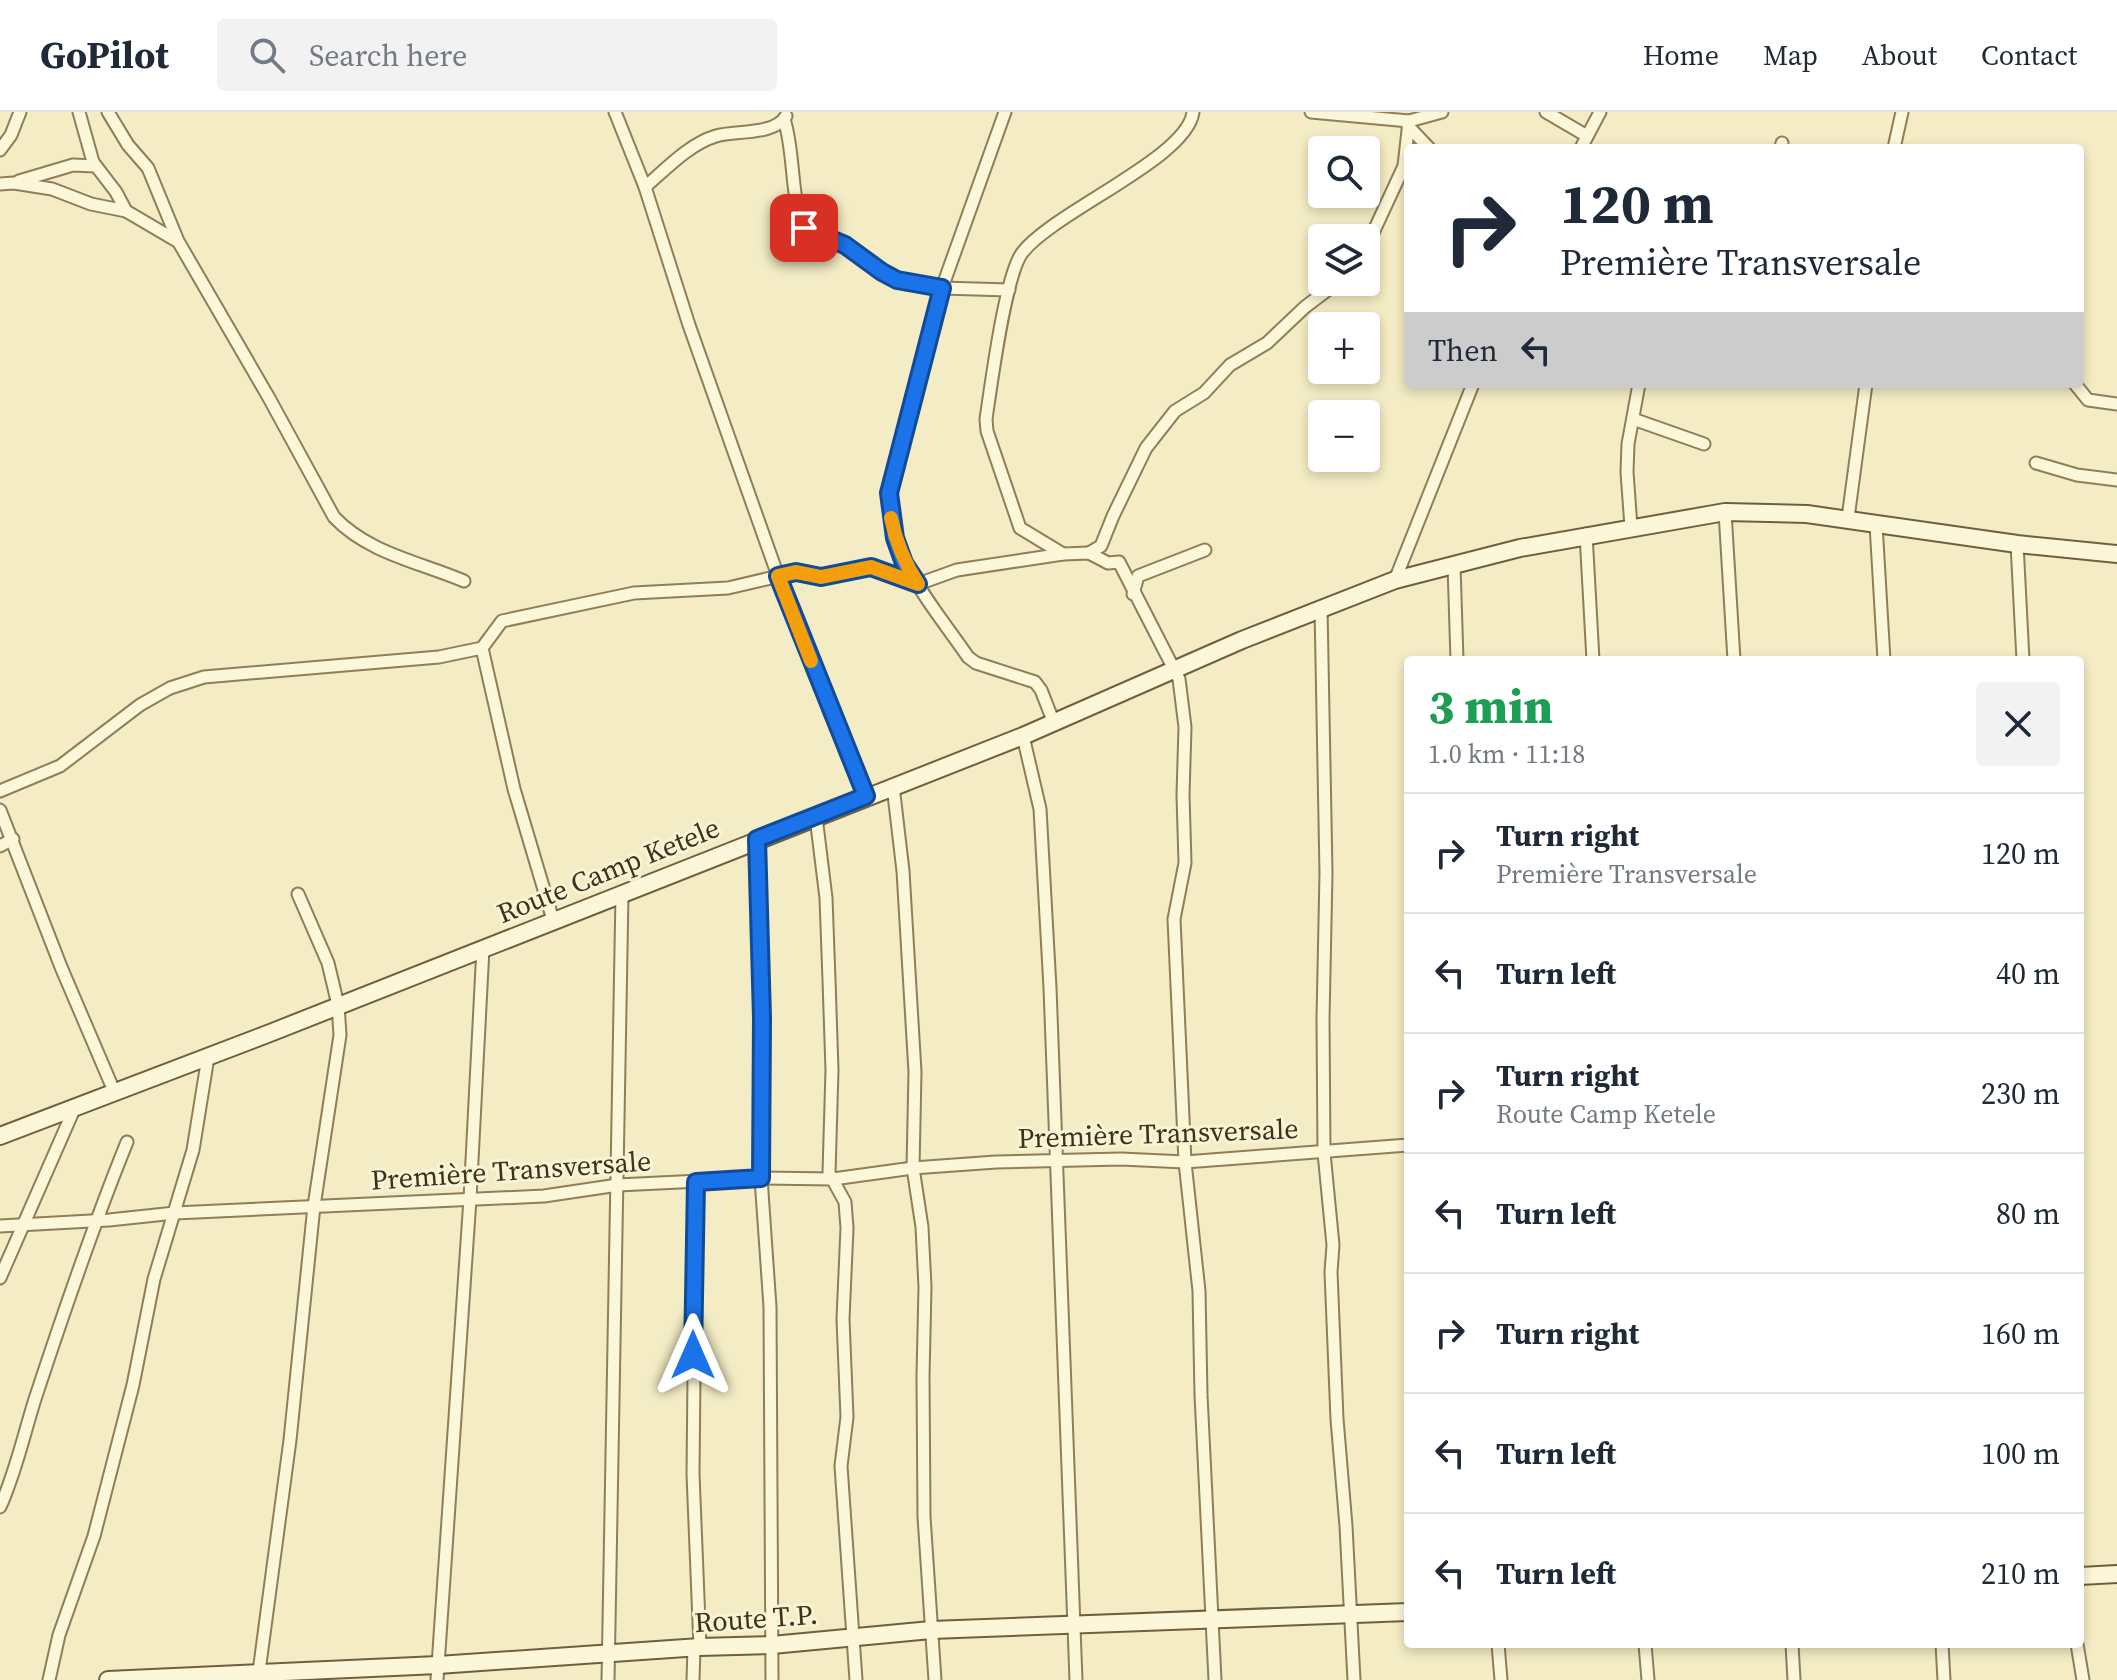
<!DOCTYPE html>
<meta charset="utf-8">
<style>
:root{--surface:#fff;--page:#f2f2f3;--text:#1f2937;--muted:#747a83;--line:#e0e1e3}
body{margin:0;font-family:"Source Serif 4",serif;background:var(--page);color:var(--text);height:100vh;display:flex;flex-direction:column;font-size:30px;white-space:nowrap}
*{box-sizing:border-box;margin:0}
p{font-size:26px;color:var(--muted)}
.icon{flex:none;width:44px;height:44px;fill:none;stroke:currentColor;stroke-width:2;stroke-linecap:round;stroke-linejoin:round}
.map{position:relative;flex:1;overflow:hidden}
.details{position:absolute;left:1404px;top:544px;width:680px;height:992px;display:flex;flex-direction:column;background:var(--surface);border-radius:8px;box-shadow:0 4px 12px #0003}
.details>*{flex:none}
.top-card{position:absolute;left:1404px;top:32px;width:680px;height:244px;border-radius:8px;box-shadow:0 4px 12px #0003;background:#fff;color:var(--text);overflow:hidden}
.fabs{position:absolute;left:1308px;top:24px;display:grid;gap:16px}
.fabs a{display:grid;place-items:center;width:72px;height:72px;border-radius:8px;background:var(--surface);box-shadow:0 4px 12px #0003;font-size:40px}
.pin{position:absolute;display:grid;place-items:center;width:68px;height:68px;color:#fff;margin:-34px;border-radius:16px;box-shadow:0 4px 12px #0006}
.me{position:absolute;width:88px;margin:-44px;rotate:0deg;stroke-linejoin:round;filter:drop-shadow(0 0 6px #0008)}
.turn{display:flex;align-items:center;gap:28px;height:168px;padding:0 24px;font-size:36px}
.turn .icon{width:104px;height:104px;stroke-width:2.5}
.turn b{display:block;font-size:56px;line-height:68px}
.then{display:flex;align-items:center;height:76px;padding:0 24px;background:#0003;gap:16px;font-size:30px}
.round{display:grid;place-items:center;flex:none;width:84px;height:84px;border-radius:8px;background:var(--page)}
.summary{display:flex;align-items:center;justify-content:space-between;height:136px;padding:0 24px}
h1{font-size:48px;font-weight:800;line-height:60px;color:#1e9e55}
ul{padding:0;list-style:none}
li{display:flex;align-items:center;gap:24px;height:120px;padding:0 24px;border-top:2px solid var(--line)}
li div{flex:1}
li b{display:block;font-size:30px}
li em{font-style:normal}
header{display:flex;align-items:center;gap:48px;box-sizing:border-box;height:112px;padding:0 40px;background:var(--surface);border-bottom:2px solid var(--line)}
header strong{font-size:38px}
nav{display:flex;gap:44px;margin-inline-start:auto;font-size:28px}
.search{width:560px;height:72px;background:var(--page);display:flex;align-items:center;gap:20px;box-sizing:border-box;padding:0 28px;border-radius:8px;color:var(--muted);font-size:30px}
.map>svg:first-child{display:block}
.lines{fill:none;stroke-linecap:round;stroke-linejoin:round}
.street-casing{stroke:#907e58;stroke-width:15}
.secondary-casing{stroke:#725e3b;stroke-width:20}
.street{stroke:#fcf7d9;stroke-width:11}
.secondary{stroke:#fcf7d9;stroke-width:16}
.route-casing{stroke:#114b97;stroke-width:20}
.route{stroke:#1a73e8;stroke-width:14}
.slow{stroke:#f59e0b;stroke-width:14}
.labels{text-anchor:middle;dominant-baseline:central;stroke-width:6;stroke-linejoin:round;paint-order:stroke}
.street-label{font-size:28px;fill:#3e321d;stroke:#f9f4d4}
</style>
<header>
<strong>GoPilot</strong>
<div class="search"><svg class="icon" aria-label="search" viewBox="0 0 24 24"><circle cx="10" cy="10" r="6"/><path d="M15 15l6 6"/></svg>Search here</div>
<nav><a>Home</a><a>Map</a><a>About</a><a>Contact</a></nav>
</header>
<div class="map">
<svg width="2117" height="1568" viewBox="0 0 2117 1568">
<rect width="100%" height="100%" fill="#f3ecc4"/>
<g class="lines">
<g class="street-casing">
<g id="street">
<polyline points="79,0 93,50 116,80 126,99"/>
<path d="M108 0 128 33 148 56 178 129 269 286 334 405C368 441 419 450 464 469"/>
<polyline points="615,0 645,75 689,213 778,464 866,684"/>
<path d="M1005 0 942 176 889 381C891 450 931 491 968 545L976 551 1035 570 1041 578 1054 611"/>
<path d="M1193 0C1188 46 1053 100 1022 141 1005 164 991 274 986 307L987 319 1020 416 1063 442 1089 441 1108 451 1119 450 1179 567 1185 615 1183 683 1185 751 1174 807 1185 1050 1199 1179 1201 1283 1215 1568"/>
<polyline points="1311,0 1409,9 1442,0"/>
<polyline points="1546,0 1587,24"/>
<path d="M784 7C795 41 790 85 804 116L845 133 882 160 897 168 942 176 1009 178"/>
<polyline points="1408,14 1429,36"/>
<polyline points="1581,36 1600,0"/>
<polyline points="1781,36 1782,31"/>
<polyline points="1894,36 1902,0"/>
<polyline points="0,38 11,23 20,0"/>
<polyline points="19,69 73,53 95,54"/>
<polyline points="0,72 14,71 52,77 91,92 126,99 177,129"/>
<path d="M645 75C666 57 689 32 716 24 735 18 774 24 786 4"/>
<polyline points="1366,136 1404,54 1409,9"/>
<polyline points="2075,272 2088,288 2117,292"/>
<polyline points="1633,307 1704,332"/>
<polyline points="2036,351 2077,363 2117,368"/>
<polyline points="1725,400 1734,548"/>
<polyline points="1848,406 1866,272"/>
<polyline points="1876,412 1884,548"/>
<polyline points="1631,415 1627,360 1628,332 1639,272"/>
<polyline points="1586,422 1593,548"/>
<polyline points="2017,432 2023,548"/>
<polyline points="1089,441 1101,434 1113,404 1146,336 1175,299 1204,281 1230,253 1267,231 1305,195 1338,170"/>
<polyline points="1454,453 1457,548"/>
<polyline points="1395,468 1473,272"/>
<polyline points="1133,482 1138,464 1205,438"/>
<polyline points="1321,495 1326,761 1323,907 1324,1041 1333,1133 1331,1160 1337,1307 1346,1414 1354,1568"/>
<polyline points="482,536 514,677 553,808"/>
<polyline points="1023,624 1040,697 1050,876 1076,1568"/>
<polyline points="893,674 903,759 915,960 913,1056 922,1115 925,1175 923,1264 924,1405 935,1568"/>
<polyline points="0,679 60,654 140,593 170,576 204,565 439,545 482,536 502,509 634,481 728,476 796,460 821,465 871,455 918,472 957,458 1063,442"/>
<polyline points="0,698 61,855 114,979"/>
<polyline points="816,705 826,786 829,868 832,958 829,1061 845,1090 847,1116 843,1207 847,1305 841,1354 856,1568"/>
<polyline points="757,727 762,906 761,1066 770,1195 772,1568"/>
<polyline points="0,734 13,727"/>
<polyline points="696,1070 693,1362 700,1535"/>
<polyline points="0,1114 109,1108 175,1101 544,1084 618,1073 761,1066 833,1067 913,1056 996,1050 1121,1047 1185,1050 1408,1033"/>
<polyline points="0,1166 75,995"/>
<path d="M0 1395C16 1360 24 1321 36 1284 64 1199 93 1114 127 1030"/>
<polyline points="1498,1532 1501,1568"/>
<polyline points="1645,1532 1648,1568"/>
<polyline points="1792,1532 1794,1568"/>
<polyline points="1942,1532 1944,1568"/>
<polyline points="2077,1532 2083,1568"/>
<polyline points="258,1567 290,1328 314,1094 340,923 338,893 328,851 298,782"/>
<polyline points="49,1568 59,1523 94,1424 133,1273 154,1167 193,1038 208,945"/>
<polyline points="437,1568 470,1087 483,836"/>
<polyline points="608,1568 622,782"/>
<polyline points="693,1568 694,1536"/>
</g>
</g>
<g class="secondary-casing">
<g id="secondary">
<polyline points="0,1024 270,921 1023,624 1242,528 1395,468 1520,436 1725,400 1807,402 2017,432 2117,442"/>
<polyline points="2080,1464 2117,1462"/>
<polyline points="108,1568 438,1553 700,1535 772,1533 931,1518 1408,1500"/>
</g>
</g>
<use href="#street" class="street"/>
<use href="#secondary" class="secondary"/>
</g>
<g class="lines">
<g class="route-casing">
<polyline id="route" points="693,1243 696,1070 761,1066 762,906 757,727 866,684 778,464 796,460 821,465 871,455 918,472 904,451 895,426 889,381 942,176 897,168 882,160 845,133 804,116"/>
</g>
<use href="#route" class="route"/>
<path class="slow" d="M811 549 778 464 796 460 821 465 871 455 918 472C904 450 896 431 891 406"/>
</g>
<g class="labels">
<g class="street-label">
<text transform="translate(608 758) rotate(-22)">Route Camp Ketele</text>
<text transform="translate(1158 1021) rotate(-2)">Première Transversale</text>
<text transform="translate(511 1058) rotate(-4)">Première Transversale</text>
<text transform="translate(756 1506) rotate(-4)">Route T.P.</text>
</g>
</g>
</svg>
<div class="fabs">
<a><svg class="icon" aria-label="search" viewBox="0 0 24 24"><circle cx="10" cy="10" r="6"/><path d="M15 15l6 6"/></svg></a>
<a><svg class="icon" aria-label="layers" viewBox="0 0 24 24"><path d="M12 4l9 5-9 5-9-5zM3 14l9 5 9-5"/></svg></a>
<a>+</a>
<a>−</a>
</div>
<div class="pin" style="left:804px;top:116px;background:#d93025"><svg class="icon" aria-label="arrive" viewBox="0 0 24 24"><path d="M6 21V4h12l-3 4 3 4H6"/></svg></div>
<svg class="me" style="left:693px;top:1243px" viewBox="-20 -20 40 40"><path d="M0-17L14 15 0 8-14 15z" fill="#1a73e8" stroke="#fff" stroke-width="4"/></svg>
<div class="top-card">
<div class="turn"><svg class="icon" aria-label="right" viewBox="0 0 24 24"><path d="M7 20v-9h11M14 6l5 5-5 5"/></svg><div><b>120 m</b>Première Transversale</div></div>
<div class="then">Then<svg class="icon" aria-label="left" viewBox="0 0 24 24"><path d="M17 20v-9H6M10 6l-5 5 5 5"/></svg></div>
</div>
<section class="details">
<div class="summary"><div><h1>3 min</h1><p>1.0 km · 11:18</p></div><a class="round"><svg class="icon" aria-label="close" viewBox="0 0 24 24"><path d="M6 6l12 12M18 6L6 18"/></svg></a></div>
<ul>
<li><svg class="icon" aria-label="right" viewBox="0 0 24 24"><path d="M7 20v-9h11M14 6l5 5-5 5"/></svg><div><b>Turn right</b><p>Première Transversale</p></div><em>120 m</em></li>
<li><svg class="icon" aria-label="left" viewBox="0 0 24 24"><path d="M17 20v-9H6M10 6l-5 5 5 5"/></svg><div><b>Turn left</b></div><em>40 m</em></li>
<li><svg class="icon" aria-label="right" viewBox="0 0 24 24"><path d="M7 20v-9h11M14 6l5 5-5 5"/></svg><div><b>Turn right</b><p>Route Camp Ketele</p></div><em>230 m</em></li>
<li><svg class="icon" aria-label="left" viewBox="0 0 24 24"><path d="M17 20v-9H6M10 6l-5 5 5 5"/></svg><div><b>Turn left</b></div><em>80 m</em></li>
<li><svg class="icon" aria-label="right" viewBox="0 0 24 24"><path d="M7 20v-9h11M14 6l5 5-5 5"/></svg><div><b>Turn right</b></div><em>160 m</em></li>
<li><svg class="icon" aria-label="left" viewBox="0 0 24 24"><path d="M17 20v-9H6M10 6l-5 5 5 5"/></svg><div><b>Turn left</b></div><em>100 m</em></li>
<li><svg class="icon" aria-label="left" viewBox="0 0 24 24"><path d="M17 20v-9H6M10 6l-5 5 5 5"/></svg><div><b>Turn left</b></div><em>210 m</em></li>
</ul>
</section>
</div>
